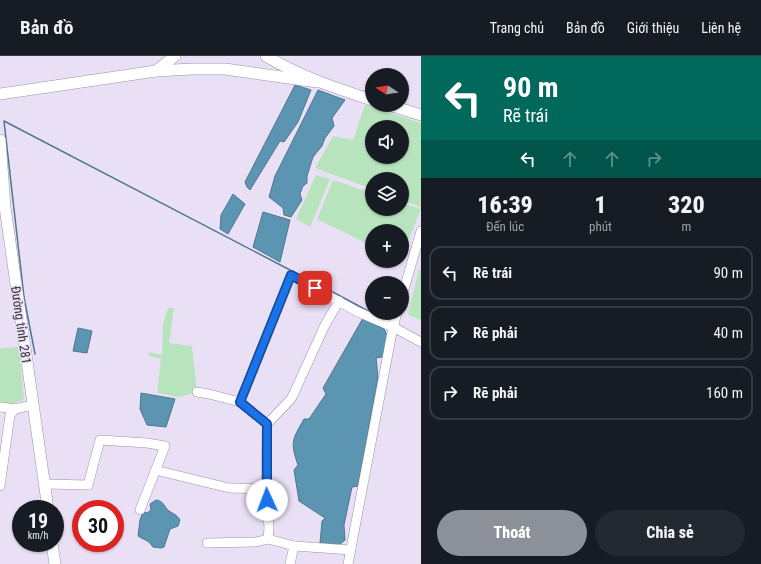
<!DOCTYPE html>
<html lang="vi">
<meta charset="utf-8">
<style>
:root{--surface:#171b24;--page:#242831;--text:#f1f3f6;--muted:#9ea1a6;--line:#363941;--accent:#8c9099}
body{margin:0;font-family:"Roboto Condensed",sans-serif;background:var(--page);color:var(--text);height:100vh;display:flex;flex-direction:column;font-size:15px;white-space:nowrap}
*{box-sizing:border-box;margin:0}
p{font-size:13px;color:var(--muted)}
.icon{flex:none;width:22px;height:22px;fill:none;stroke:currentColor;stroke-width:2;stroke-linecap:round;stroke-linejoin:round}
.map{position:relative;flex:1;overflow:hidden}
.drawer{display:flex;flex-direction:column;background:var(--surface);width:340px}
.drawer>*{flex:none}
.top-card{background:#00695c;color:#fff;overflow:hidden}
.needle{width:26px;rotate:282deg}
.controls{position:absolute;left:365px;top:12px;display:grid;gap:8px}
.controls a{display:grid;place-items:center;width:44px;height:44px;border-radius:50%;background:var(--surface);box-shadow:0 1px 3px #0004;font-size:20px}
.speed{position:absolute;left:12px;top:444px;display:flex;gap:8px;font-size:20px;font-weight:700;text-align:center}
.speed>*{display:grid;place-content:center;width:52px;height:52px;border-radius:50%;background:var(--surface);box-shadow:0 1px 3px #0004;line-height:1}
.speed small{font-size:10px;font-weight:400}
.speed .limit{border:6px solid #d22;background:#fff;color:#111}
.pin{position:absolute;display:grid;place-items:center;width:34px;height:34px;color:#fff;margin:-17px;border-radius:8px;box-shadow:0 2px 6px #0006}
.me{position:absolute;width:44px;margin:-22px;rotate:358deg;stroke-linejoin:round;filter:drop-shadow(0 0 3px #0008)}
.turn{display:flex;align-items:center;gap:14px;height:84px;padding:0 16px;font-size:18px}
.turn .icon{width:52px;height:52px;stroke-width:2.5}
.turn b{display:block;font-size:28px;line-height:34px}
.lanes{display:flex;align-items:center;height:38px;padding:0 16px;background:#0003;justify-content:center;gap:20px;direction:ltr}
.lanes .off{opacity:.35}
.eta{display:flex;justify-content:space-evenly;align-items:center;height:68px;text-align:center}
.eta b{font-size:24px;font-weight:800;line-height:28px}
.cta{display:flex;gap:8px;margin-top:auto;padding:8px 16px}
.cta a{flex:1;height:46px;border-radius:24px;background:var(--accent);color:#fff;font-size:16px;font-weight:800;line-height:46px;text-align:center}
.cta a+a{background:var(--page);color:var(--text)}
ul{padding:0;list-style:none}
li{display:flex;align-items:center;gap:12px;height:54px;margin:0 8px 6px;padding:0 8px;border:2px solid var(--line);border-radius:12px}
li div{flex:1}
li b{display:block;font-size:15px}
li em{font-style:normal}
header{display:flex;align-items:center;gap:24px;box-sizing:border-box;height:56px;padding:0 20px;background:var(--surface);border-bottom:1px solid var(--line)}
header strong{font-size:19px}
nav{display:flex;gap:22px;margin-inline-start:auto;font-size:14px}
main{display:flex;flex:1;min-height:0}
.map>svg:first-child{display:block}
.green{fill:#b8e4bd;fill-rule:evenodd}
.water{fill:#5b95b2;stroke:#4f778e}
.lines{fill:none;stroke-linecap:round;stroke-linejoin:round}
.stream{stroke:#4f778e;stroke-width:1.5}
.minor-casing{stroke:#9b92a7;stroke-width:10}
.major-casing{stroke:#9b92a7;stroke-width:12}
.minor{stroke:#fff;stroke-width:9}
.major{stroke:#fff;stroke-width:11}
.route-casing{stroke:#114b97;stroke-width:10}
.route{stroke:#1a73e8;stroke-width:7}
.labels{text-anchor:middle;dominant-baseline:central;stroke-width:3;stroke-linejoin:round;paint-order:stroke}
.street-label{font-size:13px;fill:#343039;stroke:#eae0f6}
</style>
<header>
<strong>Bản đồ</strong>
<nav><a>Trang chủ</a><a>Bản đồ</a><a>Giới thiệu</a><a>Liên hệ</a></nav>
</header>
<main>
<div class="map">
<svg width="421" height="508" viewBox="0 0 421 508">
<rect width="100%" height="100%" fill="#eae0f6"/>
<g class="green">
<path d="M365 49 421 67V151L402 144V123H372V133L315 112 333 80 353 84ZM372 71H402V101H372Z"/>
<polygon points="316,119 330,123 310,171 296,163"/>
<polygon points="333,124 372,137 372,153 402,153 402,147 421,153 403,197 402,175 372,175 372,190 317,163"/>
<polygon points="419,213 421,214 421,264 408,259"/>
<polygon points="168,252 174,252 169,287 192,290 197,336 179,341 157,337 161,303 149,300 149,296 162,299 163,268"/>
<polygon points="19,291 24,344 11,348 0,346 0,292"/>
</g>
<g class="water">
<polygon points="295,29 311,34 298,66 284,86 280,85 250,134 247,131 245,126"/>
<polygon points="318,34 345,44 332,62 334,70 325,82 322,90 313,101 307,120 307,127 303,130 300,138 302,144 291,161 284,159 283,152 269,141 275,120"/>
<polygon points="233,138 245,148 228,178 220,173 221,159"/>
<polygon points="263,156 290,164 280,206 253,191"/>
<path d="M363 262 384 273 388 281 382 301 376 302 378 321 358 430 352 431 344 469 345 484 338 490 320 487 322 465 325 462 299 445 294 414 298 409C290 386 292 384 304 363H309L326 338 323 332Z"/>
<polygon points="78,272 92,275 87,297 73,295"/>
<polygon points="141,337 175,343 166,371 147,369 140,353"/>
<path d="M156 444C164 445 164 451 169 455 175 459 176 458 180 464L178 470 170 473 164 491 161 492 153 491 149 486 138 480 140 464 143 456 147 457 151 454 150 448Z"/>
</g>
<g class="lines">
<g class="stream">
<polyline points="312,225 372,257"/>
<polyline points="35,298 24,241 4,65 292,215"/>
</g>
<g class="minor-casing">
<g id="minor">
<polyline points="402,240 421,175"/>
<polyline points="197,336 209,338 240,346 267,368"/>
<polyline points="240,346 291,219 356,255 393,271 421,286"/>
<polyline points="0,351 15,353"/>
<polyline points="155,414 229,432 266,433"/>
<polyline points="45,428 88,429 100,384 147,387 165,390 140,454"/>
<polyline points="0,430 10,359 15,353 33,349"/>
<polyline points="268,483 269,472 266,433 267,368 291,343 294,337 325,269 339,245"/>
<polyline points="207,487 256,486 268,483 294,490 351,494"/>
<polyline points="290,508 294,490"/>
<polyline points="348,508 393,271 397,257"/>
</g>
</g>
<g class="major-casing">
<g id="major">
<path d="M266 0C299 20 335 32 372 44"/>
<polyline points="156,15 175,0"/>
<polyline points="0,38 156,15 192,13 225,13 317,26"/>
<polyline points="389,49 421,59"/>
<polyline points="0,84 5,151 48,453"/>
<polyline points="52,487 55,508"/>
</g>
</g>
<use href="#minor" class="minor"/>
<use href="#major" class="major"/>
</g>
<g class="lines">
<g class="route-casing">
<polyline id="route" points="267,444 267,368 240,346 291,219 315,232"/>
</g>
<use href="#route" class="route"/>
</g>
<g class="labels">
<g class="street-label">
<text transform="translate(21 269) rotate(82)">Đường tỉnh 281</text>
</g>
</g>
</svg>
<div class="controls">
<a><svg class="needle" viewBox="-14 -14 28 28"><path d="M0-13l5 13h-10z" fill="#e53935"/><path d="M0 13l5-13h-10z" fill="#9ea1a6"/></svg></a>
<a><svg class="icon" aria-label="sound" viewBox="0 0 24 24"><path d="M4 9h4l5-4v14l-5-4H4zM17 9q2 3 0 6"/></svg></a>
<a><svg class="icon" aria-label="layers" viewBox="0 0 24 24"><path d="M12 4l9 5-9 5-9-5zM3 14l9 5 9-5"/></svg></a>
<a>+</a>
<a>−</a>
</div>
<div class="speed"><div>19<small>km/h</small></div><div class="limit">30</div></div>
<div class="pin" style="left:315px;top:232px;background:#d93025"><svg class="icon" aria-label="arrive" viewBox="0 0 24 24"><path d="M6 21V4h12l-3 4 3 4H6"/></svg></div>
<svg class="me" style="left:267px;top:444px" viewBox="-20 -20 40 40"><circle r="19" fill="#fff"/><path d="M0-13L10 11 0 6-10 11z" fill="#1a73e8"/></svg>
</div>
<section class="drawer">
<div class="top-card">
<div class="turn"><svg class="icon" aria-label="left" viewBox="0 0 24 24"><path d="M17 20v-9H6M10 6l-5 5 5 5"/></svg><div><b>90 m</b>Rẽ trái</div></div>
<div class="lanes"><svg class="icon" aria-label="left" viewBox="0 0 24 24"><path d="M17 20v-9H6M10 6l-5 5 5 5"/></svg><svg class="icon off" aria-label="ahead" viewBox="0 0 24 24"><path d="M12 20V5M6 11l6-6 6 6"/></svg><svg class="icon off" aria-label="ahead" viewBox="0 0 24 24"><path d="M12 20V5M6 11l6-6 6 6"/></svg><svg class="icon off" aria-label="right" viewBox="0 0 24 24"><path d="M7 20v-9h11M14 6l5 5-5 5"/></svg></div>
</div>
<div class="eta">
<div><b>16:39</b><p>Đến lúc</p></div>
<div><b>1</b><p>phút</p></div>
<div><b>320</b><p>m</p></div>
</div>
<ul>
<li><svg class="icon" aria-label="left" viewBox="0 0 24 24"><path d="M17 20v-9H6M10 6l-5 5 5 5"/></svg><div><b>Rẽ trái</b></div><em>90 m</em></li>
<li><svg class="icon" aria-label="right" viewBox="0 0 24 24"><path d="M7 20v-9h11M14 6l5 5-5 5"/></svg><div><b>Rẽ phải</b></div><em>40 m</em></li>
<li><svg class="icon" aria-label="right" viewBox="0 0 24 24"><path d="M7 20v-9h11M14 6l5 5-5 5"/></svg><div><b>Rẽ phải</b></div><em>160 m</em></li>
</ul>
<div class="cta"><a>Thoát</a><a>Chia sẻ</a></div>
</section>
</main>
